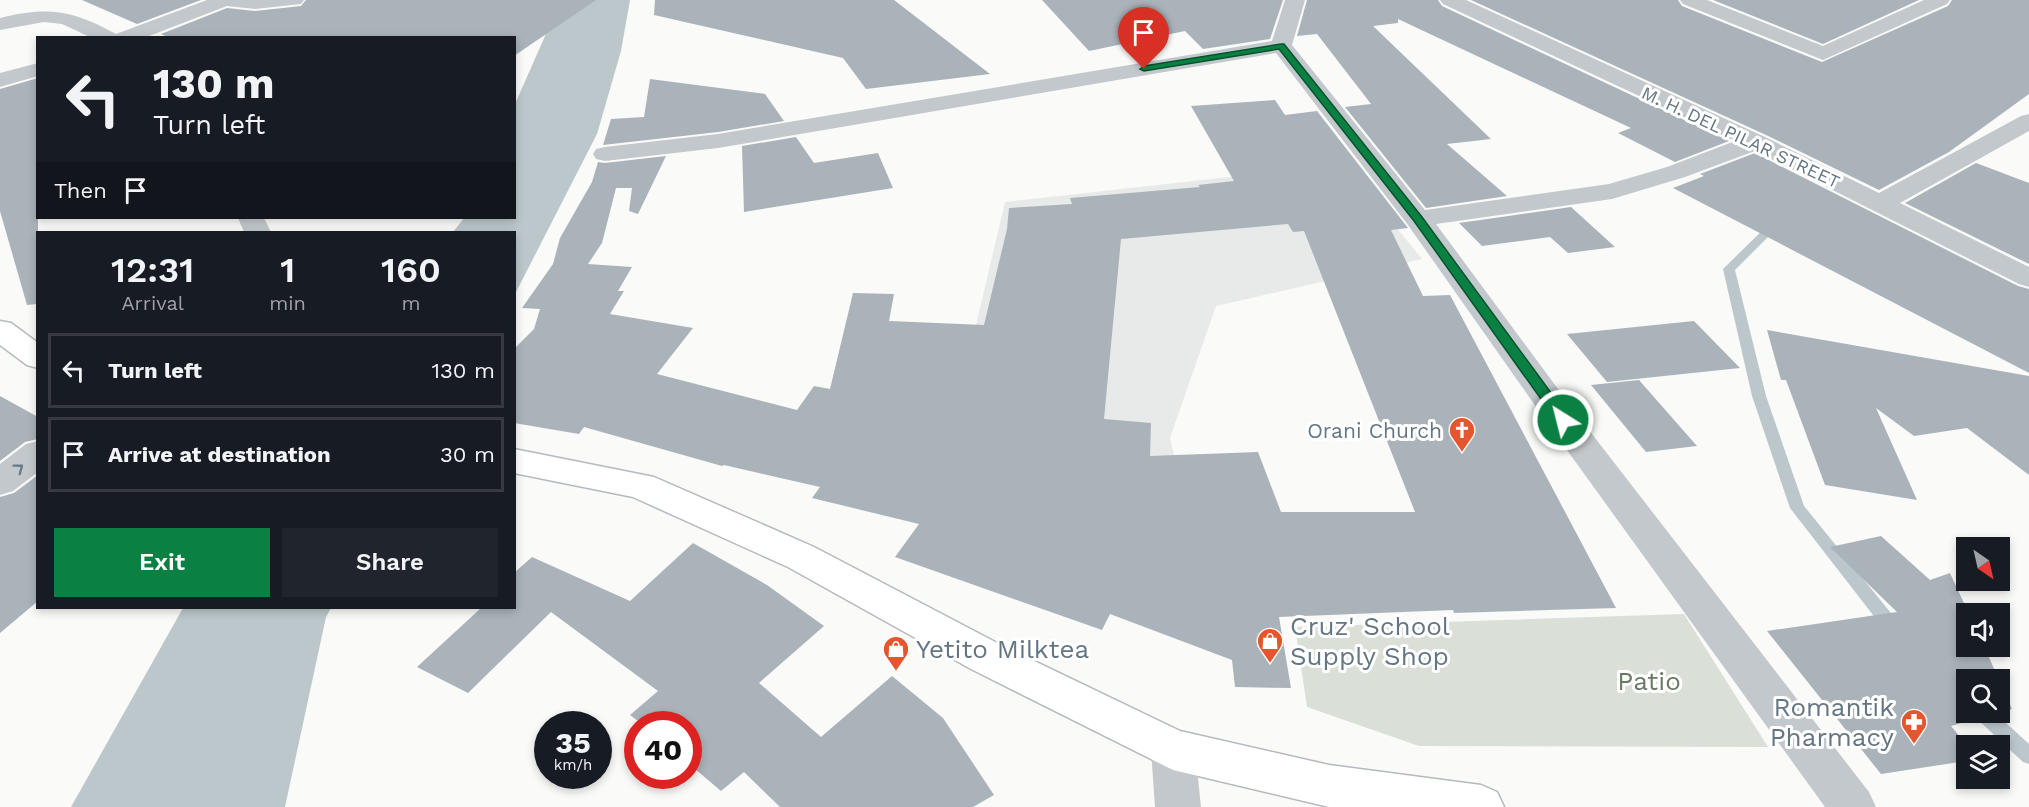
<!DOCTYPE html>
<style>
:root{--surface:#171b24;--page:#20242c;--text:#f1f3f6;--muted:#9ea1a6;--line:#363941;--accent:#0b8043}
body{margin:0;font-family:"Work Sans",sans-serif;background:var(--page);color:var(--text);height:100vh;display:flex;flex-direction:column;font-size:22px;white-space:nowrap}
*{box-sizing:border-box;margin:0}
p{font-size:20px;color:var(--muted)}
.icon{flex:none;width:33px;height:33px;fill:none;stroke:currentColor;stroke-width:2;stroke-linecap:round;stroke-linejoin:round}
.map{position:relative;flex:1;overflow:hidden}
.sheet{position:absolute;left:36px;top:231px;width:480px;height:378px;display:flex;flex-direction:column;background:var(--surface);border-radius:0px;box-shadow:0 3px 9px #0003}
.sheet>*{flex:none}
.guide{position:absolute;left:36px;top:36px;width:480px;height:183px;border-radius:0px;box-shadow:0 3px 9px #0003;background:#171b24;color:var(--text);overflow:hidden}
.needle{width:39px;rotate:146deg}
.fabs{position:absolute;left:1956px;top:537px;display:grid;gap:12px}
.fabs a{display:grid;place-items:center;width:54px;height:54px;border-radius:0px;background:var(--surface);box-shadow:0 3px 9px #0003;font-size:30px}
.speed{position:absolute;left:534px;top:711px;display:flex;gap:12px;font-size:30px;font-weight:700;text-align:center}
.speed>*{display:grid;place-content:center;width:78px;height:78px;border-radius:50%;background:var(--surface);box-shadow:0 3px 9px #0003;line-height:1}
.speed small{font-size:15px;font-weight:400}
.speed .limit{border:9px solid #d22;background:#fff;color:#111}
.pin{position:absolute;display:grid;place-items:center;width:51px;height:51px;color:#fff;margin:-62px -26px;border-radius:50% 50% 50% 0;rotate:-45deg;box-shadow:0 0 6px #0007}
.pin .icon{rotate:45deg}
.me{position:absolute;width:66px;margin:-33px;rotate:324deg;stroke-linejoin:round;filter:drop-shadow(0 0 4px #0008)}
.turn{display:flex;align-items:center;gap:21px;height:126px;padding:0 18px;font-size:27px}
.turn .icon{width:78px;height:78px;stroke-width:2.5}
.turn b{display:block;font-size:42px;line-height:51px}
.then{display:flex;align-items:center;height:57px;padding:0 18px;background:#0003;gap:12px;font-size:22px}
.eta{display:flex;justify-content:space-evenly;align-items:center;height:102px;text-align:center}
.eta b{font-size:36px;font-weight:600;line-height:42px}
.cta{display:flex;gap:12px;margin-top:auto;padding:12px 18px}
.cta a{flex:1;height:69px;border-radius:0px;background:var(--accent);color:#fff;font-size:24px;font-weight:600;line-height:69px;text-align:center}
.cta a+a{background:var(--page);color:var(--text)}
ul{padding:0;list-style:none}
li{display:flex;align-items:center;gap:18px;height:75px;margin:0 12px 9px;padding:0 6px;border:3px solid var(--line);border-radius:0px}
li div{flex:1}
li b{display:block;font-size:22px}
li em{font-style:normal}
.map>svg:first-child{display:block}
.built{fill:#e8e9e9}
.green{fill:#dadfd7}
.water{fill:#bbc7cb}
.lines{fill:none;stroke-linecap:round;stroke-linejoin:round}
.stream{fill:#bbc7cb;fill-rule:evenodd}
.building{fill:#aab3b9;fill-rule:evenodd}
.major-casing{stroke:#b5babe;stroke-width:3}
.minor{fill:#c3c8cc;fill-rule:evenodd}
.major{fill:#fff;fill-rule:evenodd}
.oneway{stroke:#6a7a87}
.route{fill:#0b8043;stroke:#07532c;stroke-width:1.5}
.labels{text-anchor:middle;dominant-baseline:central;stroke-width:6;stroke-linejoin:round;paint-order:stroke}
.far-street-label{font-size:18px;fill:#657683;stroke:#fff}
.poi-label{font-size:21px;fill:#657683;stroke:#fff;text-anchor:end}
.near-poi-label{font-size:26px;fill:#657683;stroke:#fff;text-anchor:start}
.near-park-label{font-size:26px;fill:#687a64;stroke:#fff}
</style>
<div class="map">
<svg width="2029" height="807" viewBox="0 0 2029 807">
<rect width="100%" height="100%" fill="#fafaf8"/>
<polygon class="built" points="1345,164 1422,259 1216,306 1170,438 1204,585 934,503 1005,202"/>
<polygon class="green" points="1684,614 1768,747 1419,746 1307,707 1295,627"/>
<g class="water">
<polygon points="555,0 630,0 621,51 597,134 515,294 514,232 453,232 464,218 514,218 515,104 545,36"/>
<polygon points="183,608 331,608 326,617 285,807 71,807"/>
</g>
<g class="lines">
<g class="stream">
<polygon points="1777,219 1781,220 1781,224 1735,270 1766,396 1804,506 1899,623 1901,628 1899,633 1893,635 1887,633 1790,508 1752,396 1723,269 1773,220"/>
<polygon points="1972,712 1994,712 2029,744 2029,764 2023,762 1975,717"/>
</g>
</g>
<g class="building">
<polygon points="82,0 201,0 137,24"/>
<polygon points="306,0 596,0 514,56 514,38 170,38 161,34 227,8 255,11 301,6"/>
<polygon points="655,0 894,0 990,74 866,89 843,58 654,15"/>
<polygon points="1042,0 1283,0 1270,39 1203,49 1185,31 1089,51"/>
<polygon points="1307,0 1438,0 1442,6 1729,141 1675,162 1618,133 1631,128 1398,19 1398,23 1373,26 1491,139 1447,144 1507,196 1426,208 1345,107 1371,104 1317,34 1297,36"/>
<polygon points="1471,0 1678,0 1682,6 1822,62 1948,6 1952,0 2029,0 2029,94 1949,152 1879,190 1766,135"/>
<polygon points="1713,0 1919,0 1823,44"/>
<polygon points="38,78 38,304 27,305 0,211 0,89"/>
<polygon points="650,79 765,94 784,121 718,132 603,145 611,119 644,117"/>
<path d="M1275 100 1285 115 1317 111 1408 228 1391 230 1423 296 1450 295 1616 608 1454 613 1453 610 1279 617 1291 688 1235 687 1232 660 1110 614 1102 630 895 557 919 524 812 498 820 487 724 465 722 466 584 427 579 434 514 423V349L534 329 540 309 522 308 553 264 560 238 592 182 598 162 605 163 666 156 638 214 629 211 632 188H616L602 243 588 264 632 267 618 291H624L610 314 693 328 657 374 797 410 814 386 830 389 853 293 894 294 889 321 984 325 1007 229 1009 208 1072 204 1070 198 1200 187 1198 185 1234 181 1191 106ZM1288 224 1293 232 1304 231 1415 512H1281L1258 452 1150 456 1151 423 1104 419 1121 239Z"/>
<polygon points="796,137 814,163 878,153 893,188 744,212 742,146"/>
<polygon points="1755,153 2018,286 2029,289 2029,373 1673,188 1704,176 1700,174"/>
<polygon points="1976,163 2029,183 2029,264 1905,203"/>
<polygon points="1571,207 1615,247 1568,253 1550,237 1482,246 1459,223"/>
<polygon points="1694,321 1740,368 1607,382 1567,334"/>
<polygon points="1767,330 2029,376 2029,475 1967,428 1914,436 1876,408 1917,500 1825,485 1786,380 1781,380"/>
<polygon points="1639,380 1697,446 1646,452 1591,385"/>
<polygon points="0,396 38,417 38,439 25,442 0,461"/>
<polygon points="38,475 38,601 0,633 0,497 14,493"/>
<polygon points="1881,536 1930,580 1950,573 1969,614 1966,614 1966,646 1984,646 1999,680 1966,680 1966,712 2000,712 2000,681 2012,709 1951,726 1968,746 1966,761 1881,774 1767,631 1897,612 1830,547"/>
<polygon points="693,543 767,585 824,626 759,683 821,737 892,676 943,718 994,795 973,807 780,807 744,772 721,791 688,763 688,724 642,724 630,715 658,691 551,612 468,693 417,667 481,608 514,608 514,573 532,557 630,601"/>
</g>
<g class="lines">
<g class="major-casing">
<g id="major">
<polygon points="0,321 11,323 38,343 38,368 27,365 0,345"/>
<polygon points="514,449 654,477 814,547 1001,645 1180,731 1329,765 1481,785 1497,792 1504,807 1329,807 1173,770 971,669 788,567 633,497 514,473"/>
</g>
</g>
<g class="minor">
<path d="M207 0H304L301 4 255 9 227 6 144 38H92L62 24 44 22 0 30V18C47 6 73 10 116 34Z"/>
<polygon points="1285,0 1305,0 1292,45 1425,210 1609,184 1667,167 1735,141 1443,4 1440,0 1466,0 1765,137 1879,193 2021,116 2029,114 2029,131 1900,203 2029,267 2029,287 2019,284 1755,151 1685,177 1612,199 1436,224 1575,412 1869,792 1876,807 1825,807 1551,428 1408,225 1276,53 718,148 605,161 596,159 593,154 596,149 605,147 718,134 1272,41"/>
<polygon points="1680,0 1707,0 1823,46 1924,0 1950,0 1947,4 1823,60 1683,4"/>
<polygon points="38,63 38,76 0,87 0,73"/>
<polygon points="238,218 264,218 271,232 244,232"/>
<polygon points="38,441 38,472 13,491 0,495 0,464 26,444"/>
<polygon points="1173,730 1189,736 1195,750 1201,807 1155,807 1151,750 1157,736"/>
</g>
<use href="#major" class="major"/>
</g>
<defs><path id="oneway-chevron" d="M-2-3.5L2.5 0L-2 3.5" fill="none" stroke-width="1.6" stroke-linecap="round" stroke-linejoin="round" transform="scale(1.5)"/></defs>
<use class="oneway" href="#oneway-chevron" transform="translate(19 468) rotate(-37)"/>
<polygon class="route" points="1281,44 1284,44 1422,217 1568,416 1570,420 1568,423 1558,423 1414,221 1279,49 1144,71 1140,69 1144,66"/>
<defs>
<g id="church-pin" transform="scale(1.35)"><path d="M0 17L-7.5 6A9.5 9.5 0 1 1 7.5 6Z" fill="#e4572e" stroke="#fff"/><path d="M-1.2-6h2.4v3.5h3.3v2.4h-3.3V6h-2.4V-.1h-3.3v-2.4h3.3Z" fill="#fff"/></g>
<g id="shop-pin" transform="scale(1.35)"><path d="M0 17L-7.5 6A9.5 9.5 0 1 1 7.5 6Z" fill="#e4572e" stroke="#fff"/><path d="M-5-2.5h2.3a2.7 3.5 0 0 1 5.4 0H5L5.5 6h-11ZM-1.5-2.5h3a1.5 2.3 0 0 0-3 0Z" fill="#fff"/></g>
<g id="pharmacy-pin" transform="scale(1.35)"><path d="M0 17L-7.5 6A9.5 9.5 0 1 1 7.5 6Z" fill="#e4572e" stroke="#fff"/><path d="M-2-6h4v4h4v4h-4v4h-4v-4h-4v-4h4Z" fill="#fff"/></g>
</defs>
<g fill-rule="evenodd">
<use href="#church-pin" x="1462" y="430"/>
<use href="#shop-pin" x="1270" y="641"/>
<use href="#shop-pin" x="896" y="649"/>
<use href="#pharmacy-pin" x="1914" y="722"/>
</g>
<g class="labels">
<g class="far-street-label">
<text transform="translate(1741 137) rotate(25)">M. H. DEL PILAR STREET</text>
</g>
<g class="poi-label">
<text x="1442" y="430">Orani Church</text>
</g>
<g class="near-poi-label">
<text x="1290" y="626">Cruz' School<tspan x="1290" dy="30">Supply Shop</tspan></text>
<text x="916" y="649">Yetito Milktea</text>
<text x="1894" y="707" text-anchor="end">Romantik<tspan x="1894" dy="30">Pharmacy</tspan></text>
</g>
<g class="near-park-label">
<text x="1649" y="681">Patio</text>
</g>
</g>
</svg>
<div class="fabs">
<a><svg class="needle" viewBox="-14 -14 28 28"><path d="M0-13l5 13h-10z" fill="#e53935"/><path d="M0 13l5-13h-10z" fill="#9ea1a6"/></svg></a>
<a><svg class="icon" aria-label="sound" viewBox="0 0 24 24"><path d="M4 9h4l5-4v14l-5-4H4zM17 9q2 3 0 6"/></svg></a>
<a><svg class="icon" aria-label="search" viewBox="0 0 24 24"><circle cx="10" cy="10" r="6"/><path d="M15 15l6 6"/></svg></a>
<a><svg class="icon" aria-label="layers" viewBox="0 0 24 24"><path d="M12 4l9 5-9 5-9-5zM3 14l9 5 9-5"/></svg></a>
</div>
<div class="speed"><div>35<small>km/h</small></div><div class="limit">40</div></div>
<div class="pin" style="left:1144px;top:69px;background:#d93025"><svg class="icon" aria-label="arrive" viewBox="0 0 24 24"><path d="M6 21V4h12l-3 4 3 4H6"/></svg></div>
<svg class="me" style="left:1563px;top:420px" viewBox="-20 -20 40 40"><circle r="17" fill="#0b8043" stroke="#fff" stroke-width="3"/><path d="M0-11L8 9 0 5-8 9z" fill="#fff"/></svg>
<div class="guide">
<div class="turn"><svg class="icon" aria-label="left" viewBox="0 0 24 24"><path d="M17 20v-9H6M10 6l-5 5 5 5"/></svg><div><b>130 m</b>Turn left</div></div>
<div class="then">Then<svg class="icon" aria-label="arrive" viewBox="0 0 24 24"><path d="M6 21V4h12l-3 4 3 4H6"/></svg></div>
</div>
<section class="sheet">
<div class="eta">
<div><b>12:31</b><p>Arrival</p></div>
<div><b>1</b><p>min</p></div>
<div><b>160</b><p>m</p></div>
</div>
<ul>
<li><svg class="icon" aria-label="left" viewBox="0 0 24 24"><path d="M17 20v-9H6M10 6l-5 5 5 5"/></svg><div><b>Turn left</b></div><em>130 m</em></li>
<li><svg class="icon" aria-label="arrive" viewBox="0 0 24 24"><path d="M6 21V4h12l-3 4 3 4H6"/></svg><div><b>Arrive at destination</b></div><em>30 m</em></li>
</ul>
<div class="cta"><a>Exit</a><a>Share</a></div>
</section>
</div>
